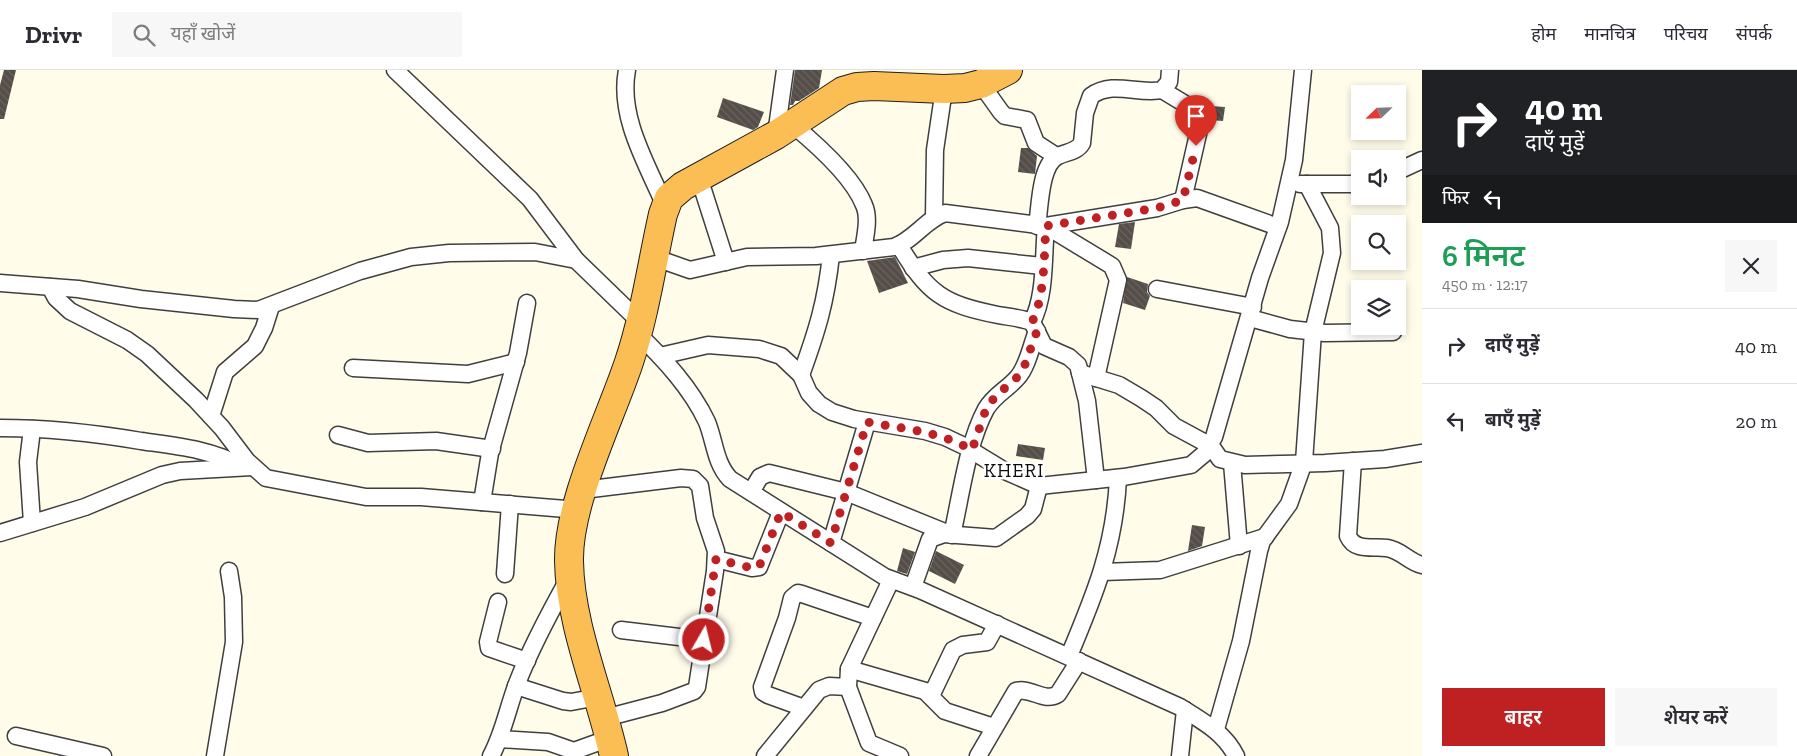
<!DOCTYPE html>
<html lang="hi">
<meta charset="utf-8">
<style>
:root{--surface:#fff;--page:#f7f7f7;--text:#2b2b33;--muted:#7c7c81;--line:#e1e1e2;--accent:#bf2022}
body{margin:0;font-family:"Zilla Slab","Noto Sans Devanagari",serif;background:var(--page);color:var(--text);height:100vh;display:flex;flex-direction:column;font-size:19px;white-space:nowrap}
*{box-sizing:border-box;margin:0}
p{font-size:16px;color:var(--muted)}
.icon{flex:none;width:28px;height:28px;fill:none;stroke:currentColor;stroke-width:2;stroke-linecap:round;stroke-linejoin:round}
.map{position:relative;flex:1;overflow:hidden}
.side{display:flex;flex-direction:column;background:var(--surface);width:375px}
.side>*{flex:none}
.guide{background:#202124;color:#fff;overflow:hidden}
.needle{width:32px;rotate:247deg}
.fabs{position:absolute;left:1351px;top:15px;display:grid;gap:10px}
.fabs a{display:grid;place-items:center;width:55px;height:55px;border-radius:0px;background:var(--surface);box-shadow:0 2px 8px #0003;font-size:25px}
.pin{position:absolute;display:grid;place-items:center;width:42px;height:42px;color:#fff;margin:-51px -21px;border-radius:50% 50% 50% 0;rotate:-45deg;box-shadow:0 0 5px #0007}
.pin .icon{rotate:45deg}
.me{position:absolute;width:55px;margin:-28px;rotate:8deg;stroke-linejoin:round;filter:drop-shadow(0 0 4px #0008)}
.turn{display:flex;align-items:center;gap:18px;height:105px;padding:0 20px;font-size:22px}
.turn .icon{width:65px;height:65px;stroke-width:2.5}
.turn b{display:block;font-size:35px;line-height:42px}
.then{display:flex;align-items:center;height:48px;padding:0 20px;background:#0003;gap:10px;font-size:19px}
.round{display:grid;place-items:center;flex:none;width:52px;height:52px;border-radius:0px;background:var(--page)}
.headline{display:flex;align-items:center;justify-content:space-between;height:85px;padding:0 20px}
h1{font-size:30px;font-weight:600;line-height:38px;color:#1e9e55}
.button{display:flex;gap:10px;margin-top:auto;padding:10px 20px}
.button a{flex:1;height:58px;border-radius:0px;background:var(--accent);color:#fff;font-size:20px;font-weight:600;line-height:58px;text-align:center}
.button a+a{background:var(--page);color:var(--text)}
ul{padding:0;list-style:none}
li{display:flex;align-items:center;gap:15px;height:75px;padding:0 20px;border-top:1px solid var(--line)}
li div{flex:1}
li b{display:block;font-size:19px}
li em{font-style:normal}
header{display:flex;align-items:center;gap:30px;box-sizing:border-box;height:70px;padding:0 25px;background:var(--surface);border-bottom:1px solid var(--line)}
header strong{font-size:24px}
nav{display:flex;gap:28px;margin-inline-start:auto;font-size:18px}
.search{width:350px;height:45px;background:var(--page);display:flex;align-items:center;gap:12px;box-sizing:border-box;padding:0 18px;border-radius:0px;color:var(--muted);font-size:19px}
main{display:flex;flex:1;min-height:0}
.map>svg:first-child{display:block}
.building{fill:url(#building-back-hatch)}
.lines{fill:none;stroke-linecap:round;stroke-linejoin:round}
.minor-casing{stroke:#3f3f3f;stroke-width:19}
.trunk-casing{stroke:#1d1d1d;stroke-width:30}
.minor{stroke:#fff;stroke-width:16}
.trunk{stroke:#fbbe55;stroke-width:28}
.route{stroke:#bf2022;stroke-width:9;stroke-dasharray:0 16.2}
.labels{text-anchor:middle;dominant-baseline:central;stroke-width:5;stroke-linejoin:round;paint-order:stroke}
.quarter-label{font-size:19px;letter-spacing:1px;fill:#0c0c0c;stroke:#fff}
</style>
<header>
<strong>Drivr</strong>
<div class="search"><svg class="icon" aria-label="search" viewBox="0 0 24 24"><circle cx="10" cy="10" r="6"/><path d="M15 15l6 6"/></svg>यहाँ खोजें</div>
<nav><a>होम</a><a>मानचित्र</a><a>परिचय</a><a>संपर्क</a></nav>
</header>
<main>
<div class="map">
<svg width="1422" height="686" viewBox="0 0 1422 686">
<defs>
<pattern id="building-back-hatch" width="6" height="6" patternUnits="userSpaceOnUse" patternTransform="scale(1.25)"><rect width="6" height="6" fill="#554d48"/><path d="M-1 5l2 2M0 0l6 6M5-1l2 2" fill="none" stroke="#68625e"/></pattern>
</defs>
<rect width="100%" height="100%" fill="#fffcea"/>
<g class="building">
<polygon points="4,0 16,0 4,49 0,49 0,15"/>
<polygon points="795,0 822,0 819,18 799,31 795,31 793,35 790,35"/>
<polygon points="723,28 764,42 758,57 753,60 717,47"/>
<polygon points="1210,36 1225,37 1223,51 1210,50"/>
<polygon points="1021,78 1028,78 1037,86 1035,104 1018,102"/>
<polygon points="1135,152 1131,179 1115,177 1119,154"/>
<polygon points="895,187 908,213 879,223 867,191"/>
<polygon points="1127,207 1148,214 1147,222 1150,226 1145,240 1123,233"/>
<polygon points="1018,374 1045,378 1043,390 1016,386"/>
<polygon points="1192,455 1205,457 1202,476 1188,481"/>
<polygon points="903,478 915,482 907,504 897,501"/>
<polygon points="936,481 964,495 955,514 929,501"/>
</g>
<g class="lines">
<g class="minor-casing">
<g id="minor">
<polyline points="395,0 530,129 576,190"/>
<path d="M627 0C618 47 647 94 665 136"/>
<polyline points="981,14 1001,42 1005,46 1027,50 1036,73 1056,86"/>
<polyline points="1162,20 1195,40 1201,51 1183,130"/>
<path d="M793 55C816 74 853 107 864 135 870 148 865 167 863 181"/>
<polyline points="776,65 785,0"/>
<polyline points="1398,101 1422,90"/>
<polyline points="1300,114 1360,114"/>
<polyline points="703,120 726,192"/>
<polyline points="934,147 935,80 944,19"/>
<path d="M1037 156C1040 137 1040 94 1058 86 1066 82 1077 82 1082 73L1085 43 1091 26C1113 10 1138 25 1162 20L1169 12 1170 0"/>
<path d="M899 175C928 224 943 234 998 245 1009 247 1021 248 1032 252L1044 276 1069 287 1078 295 1087 331 1096 410"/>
<path d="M653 187 690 200 747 187 816 186 894 177C914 170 925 150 945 143L1046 156 1157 138 1183 130 1197 128 1278 157"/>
<polyline points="913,198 943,190 968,188 1042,196"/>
<polyline points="0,213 78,219 141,229 234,239 258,240 360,201 411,187 449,183 535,182 576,190 640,252"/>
<polyline points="50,217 56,228 70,241 127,270 147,284 196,330 222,358 247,391 266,408 366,427 421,427 578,440"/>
<polyline points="1157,219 1253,237"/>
<polyline points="1250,248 1290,259 1325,263 1393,262"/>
<path d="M1032 252C1046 225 1043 186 1046 156L1112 196 1118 210 1096 308"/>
<path d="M637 263C664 289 691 318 707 352 715 372 715 393 730 409L885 507 920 520 1180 637C1202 651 1224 662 1236 686"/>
<polyline points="660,286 708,275 759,279 781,286 801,305 809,323 819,334 832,342 854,349 925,361 945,367 964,376 1005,401 1039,416 1124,407 1191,395 1204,384 1214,367 1260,208 1280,152 1294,90 1303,0"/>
<polyline points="353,298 468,304 516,292"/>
<polyline points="1080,303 1119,315 1141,328 1156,338 1174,356 1211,376 1220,389 1245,395 1325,393 1385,389 1422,383"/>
<path d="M801 305C817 261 826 232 831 185"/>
<polyline points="211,346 225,302 255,276 264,258 271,236"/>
<path d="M0 358C48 358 94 363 141 371 176 376 210 379 241 396"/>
<polyline points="32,359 28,392 32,453"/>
<polyline points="338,365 368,373 436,371 492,379"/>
<path d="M1353 391 1348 466C1355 482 1373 476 1387 478 1401 480 1409 492 1422 495"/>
<polyline points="1232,393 1239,476"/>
<polyline points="583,420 681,408 693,409 700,416 705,448 716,481 715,501 697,617 694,621 662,633 605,648"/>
<path d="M751 422 760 407 769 403 846 422 952 465C961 426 967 374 986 339 994 325 1008 319 1018 307 1028 295 1031 276 1037 261"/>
<polyline points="482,432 490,383 518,283 527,233"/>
<polyline points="0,463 85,437 162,405 180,401 252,397"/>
<polyline points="831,473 867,352"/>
<polyline points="716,489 752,498 759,497 781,442"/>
<polyline points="1102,502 1160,500 1265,467"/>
<polyline points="505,504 510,434"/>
<polyline points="891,510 849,599 848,617 869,673 900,686"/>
<polyline points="913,517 930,469 944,464 996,468 1027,446 1033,439 1039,416"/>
<polyline points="498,532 488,572 489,578 527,591"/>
<polyline points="621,560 704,570"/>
<path d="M1069 586C1095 524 1115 476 1118 408"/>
<polyline points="849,599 925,621 945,641 994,657"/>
<polyline points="516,616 563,631 571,632 598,627"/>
<polyline points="931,626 953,580 963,575 987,572 997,554"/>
<polyline points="804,638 768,625 763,622 762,617 787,548 792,528 798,523 802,524 873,548"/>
<polyline points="1216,659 1241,571 1259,481 1262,471 1289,434 1304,392 1313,262 1332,183 1330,158 1307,114"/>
<polyline points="16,666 103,686"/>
<polyline points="500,669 548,672 574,681 610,668"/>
<polyline points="215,686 234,572 233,527 229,501"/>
<path d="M491 686C504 662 508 636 518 611 532 575 550 542 569 508"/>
<polyline points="765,686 819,620 829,616 848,617"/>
<path d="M978 686 1016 621C1031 617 1044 633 1058 624L1079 591"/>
<polyline points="1180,686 1185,640"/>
</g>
</g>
<g class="trunk-casing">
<path id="trunk" d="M614 686C600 623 570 556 569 491 568 432 610 349 629 292 645 244 652 193 663 144L669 128 683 116 776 65 843 21 857 17 874 16 944 19 965 18 981 14 1008 0"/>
</g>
<use href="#minor" class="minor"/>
<use href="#trunk" class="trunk"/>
</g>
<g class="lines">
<path class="route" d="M704 570 716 489 752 498 759 497 781 442 831 473 867 352C903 359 939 361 972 380L986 339 997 324 1013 312 1023 300 1037 261 1032 252C1045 227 1044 184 1046 156L1157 138 1183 130 1196 76"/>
</g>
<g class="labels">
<g class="quarter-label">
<text x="1014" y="400">KHERI</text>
</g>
</g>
</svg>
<div class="fabs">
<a><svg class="needle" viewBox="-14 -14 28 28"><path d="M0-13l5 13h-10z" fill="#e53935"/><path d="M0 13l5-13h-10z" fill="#7c7c81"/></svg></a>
<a><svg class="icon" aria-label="sound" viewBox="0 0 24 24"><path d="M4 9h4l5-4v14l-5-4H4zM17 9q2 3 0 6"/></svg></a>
<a><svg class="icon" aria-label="search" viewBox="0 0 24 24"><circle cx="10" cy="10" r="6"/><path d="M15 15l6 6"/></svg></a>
<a><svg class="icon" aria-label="layers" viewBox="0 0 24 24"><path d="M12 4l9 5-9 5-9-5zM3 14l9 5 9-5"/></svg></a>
</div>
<div class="pin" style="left:1196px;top:76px;background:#d93025"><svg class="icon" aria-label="arrive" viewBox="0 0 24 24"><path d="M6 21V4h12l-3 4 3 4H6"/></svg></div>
<svg class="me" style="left:704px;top:570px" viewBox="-20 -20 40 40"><circle r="17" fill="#bf2022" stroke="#fff" stroke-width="3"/><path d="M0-11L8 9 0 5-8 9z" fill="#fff"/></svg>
</div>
<section class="side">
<div class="guide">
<div class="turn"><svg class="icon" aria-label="right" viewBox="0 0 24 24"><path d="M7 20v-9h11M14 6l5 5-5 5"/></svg><div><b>40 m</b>दाएँ मुड़ें</div></div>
<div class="then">फिर<svg class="icon" aria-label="left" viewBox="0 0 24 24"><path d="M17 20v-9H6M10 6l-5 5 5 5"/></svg></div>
</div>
<div class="headline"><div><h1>6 मिनट</h1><p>450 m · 12:17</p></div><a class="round"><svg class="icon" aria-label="close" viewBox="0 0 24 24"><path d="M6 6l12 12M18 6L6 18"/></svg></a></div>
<ul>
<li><svg class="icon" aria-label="right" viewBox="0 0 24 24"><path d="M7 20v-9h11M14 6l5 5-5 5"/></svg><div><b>दाएँ मुड़ें</b></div><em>40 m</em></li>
<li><svg class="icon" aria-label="left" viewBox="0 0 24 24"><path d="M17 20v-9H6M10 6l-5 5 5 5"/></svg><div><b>बाएँ मुड़ें</b></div><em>20 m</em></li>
</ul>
<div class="button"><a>बाहर</a><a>शेयर करें</a></div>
</section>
</main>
